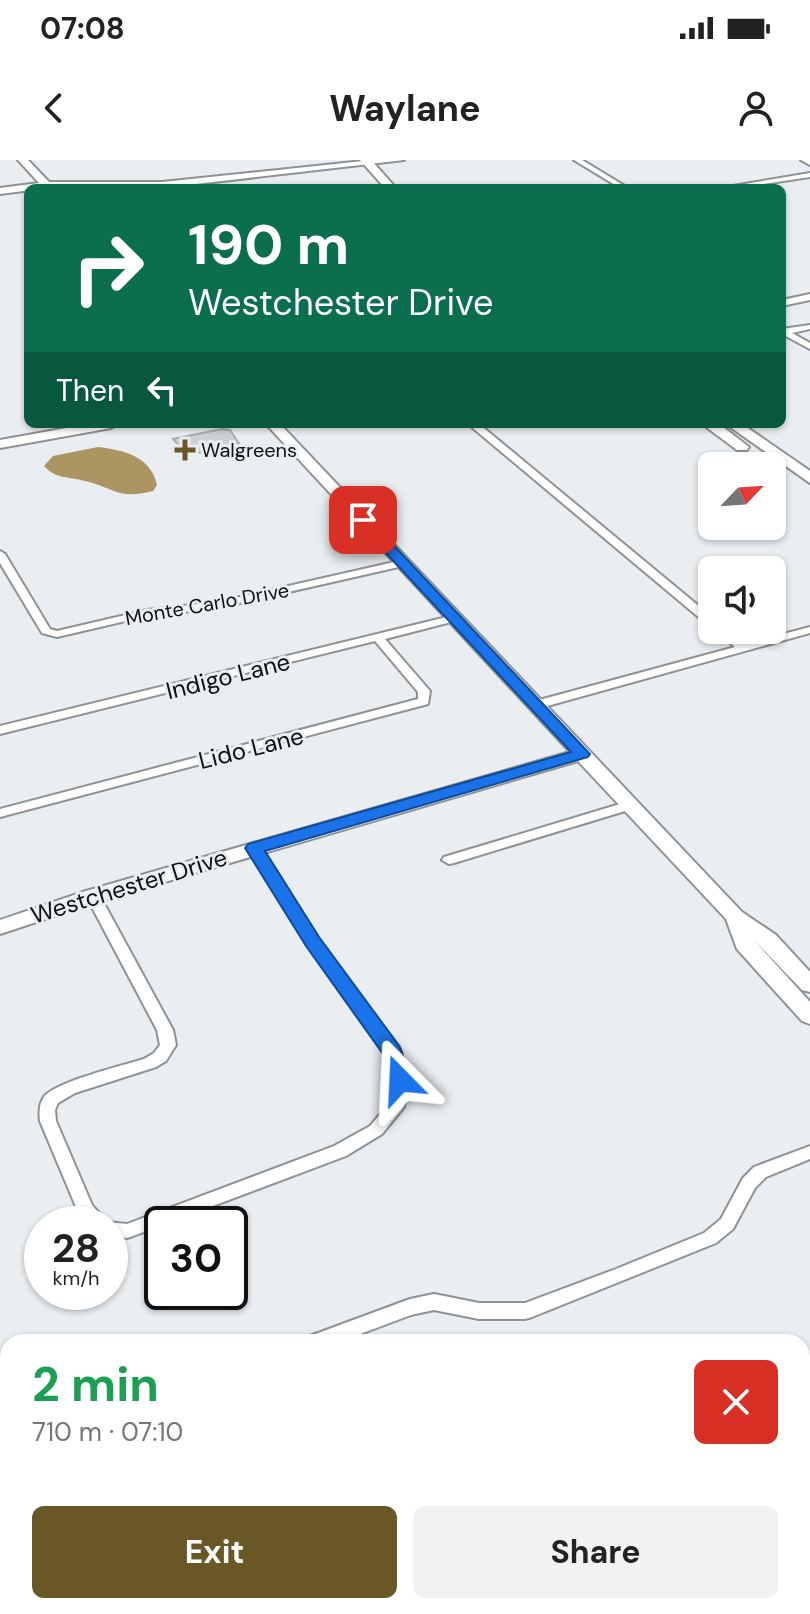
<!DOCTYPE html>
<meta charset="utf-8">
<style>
:root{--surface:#fff;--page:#f2f2f2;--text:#222;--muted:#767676;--accent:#6a5726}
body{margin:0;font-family:"DM Sans",sans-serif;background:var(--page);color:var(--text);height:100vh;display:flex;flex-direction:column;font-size:30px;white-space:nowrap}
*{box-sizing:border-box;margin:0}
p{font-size:26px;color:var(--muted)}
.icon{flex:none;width:44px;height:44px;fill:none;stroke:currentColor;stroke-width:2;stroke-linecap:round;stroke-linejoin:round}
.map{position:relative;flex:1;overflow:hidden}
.panel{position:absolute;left:0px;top:1174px;width:810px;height:280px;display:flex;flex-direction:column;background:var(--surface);border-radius:24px 24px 0 0;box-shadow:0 2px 6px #0004}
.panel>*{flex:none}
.guide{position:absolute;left:24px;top:24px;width:762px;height:244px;border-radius:12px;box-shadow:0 2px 6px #0004;background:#0b6e4f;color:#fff;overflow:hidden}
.needle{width:52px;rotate:65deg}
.controls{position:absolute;left:698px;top:292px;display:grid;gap:16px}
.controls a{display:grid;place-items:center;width:88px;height:88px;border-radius:12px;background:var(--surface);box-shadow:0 2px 6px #0004;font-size:40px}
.speed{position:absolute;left:24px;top:1046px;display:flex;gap:16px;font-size:40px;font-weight:700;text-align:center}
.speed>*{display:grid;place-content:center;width:104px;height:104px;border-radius:50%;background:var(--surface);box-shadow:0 2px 6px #0004;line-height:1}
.speed small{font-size:20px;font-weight:400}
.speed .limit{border:4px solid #111;border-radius:12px;background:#fff;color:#111}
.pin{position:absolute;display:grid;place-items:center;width:68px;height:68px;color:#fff;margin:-34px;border-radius:16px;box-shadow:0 4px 12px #0006}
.me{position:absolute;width:88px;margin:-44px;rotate:339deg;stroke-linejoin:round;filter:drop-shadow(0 0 6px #0008)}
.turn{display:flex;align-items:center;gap:28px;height:168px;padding:0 32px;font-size:36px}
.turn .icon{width:104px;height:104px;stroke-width:2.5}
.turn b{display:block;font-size:56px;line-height:68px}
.then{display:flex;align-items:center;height:76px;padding:0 32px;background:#0003;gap:16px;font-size:30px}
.round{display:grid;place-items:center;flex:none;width:84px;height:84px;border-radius:12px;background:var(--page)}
.overview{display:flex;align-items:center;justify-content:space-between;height:136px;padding:0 32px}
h1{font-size:48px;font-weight:700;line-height:60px;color:#1e9e55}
.primary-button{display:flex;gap:16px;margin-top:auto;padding:16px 32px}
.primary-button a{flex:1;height:92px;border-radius:12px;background:var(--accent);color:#fff;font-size:32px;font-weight:700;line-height:92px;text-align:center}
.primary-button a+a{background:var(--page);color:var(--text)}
.status{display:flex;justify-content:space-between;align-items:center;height:56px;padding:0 40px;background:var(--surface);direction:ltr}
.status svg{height:22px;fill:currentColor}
header{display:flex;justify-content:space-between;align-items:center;height:104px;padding:0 32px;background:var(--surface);font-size:36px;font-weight:700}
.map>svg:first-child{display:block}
.green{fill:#e8d9b5}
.water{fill:#aa9563}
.building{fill:#cdd1d4;stroke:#aaaeb1;stroke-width:2}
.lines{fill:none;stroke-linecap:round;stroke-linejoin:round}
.street-casing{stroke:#8f9295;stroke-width:4}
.secondary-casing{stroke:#8f9295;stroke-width:4}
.primary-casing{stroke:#8f9295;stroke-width:4}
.street{fill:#fff;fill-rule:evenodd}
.secondary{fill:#fff;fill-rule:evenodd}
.primary{fill:#fff;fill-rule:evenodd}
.route{fill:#1a73e8;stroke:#114b97;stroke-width:2}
.poi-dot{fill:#6a5726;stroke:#eaeef1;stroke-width:3}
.labels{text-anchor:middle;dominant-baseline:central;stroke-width:6;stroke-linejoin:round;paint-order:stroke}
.far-poi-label{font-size:20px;fill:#0d0f10;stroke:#eaeef1;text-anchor:start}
.far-street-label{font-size:20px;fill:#0d0f10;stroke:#eaeef1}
.street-label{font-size:24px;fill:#0d0f10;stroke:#eaeef1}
</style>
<div class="status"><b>07:08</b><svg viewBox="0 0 49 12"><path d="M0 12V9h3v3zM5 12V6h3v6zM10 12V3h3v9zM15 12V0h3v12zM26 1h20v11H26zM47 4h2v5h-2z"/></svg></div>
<header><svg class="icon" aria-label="back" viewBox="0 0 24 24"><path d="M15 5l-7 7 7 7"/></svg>Waylane<svg class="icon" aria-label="person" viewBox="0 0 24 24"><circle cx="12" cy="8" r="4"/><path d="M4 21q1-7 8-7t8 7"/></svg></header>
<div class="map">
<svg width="810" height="1454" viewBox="0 0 810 1454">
<rect width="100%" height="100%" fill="#eaeef1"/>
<polygon class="green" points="0,1254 8,1284 8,1446 51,1446 53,1454 0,1454"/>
<path class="water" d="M98 287C123 290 151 296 157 325L153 331C118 340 115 328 85 321 68 316 57 320 44 306L53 296Z"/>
<polygon class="building" points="222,269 230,270 240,285 187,295 173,279"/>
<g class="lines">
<g class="street-casing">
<g id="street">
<polygon points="574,0 582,0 628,28 620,28"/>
<polygon points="810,13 810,17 737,28 721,28"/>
<polygon points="810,165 810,169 792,173 810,183 810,189 782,174 782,169"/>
<polygon points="468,264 479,264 712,457 712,466 708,465"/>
<polygon points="0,391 5,394 50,469 57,471 147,450 218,442 403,400 408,403 403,406 218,448 147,456 57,477 42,473 0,403"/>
<polygon points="455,455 461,458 459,460 385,479 430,531 428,544 0,657 0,649 418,539 418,532 375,481 0,574 0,566"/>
<polygon points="810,467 810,473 540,548 536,549 530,545 532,542 735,487 715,470 728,470 745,484"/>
<polygon points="630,641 637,645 635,648 454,703 449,704 442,700 444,697"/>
<path d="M254 684 259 685 318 778 401 892 408 920 404 947 382 974 346 996 133 1076 127 1078 110 1075V1064H88L79 1054 40 961C39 953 39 944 44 937 55 922 124 905 144 899L154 893 160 885 157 870 86 736 88 733 93 731 100 736 173 870 176 885 166 901 156 907 75 933 58 943 55 950 56 961 92 1045 107 1062 127 1064 334 986 370 966 388 945 392 920 385 893 308 784 247 688Z"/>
<polygon points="810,986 810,999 766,1017 755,1028 733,1069 716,1083 532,1157 525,1159 479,1159 434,1150 411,1155 339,1182 308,1182 310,1176 410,1139 434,1134 479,1143 525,1143 616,1109 704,1073 721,1059 743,1018 754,1007"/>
</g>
</g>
<g class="secondary-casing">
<g id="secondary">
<polygon points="18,0 28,0 49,22 162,22 373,0 404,0 162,28 55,27 0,34 0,28 39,23"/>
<polygon points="801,0 810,0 810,5"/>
<polygon points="810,134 810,140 782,146 782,140"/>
<polygon points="89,264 118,264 111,268 0,288 0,280"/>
<polygon points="266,264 280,264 742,752 776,775 810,812 810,832 802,830 753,779 810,842 810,864 802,861 737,789 726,759 578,601 100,741 0,774 0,760 86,731 570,592"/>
</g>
</g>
<g class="primary-casing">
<g id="primary">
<polygon points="360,0 371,0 396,28 385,28"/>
<polygon points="702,264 719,264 749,287 747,290 737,290"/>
<polygon points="726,264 742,264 810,311 810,323"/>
</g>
</g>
<use href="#street" class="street"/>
<use href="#secondary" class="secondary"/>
<use href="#primary" class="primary"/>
</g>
<polygon class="route" points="358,358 368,358 590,594 588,597 265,691 319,777 400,887 411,920 408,926 393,926 383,894 306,786 245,688 248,684 571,592 358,363"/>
<path class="poi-dot" d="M181 278h8v8h8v8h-8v8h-8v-8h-8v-8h8z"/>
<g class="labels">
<g class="far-poi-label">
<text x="201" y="290">Walgreens</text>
</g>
<g class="far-street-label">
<text transform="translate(207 444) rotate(-10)">Monte Carlo Drive</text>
</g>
<g class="street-label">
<text transform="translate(228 516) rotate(-14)">Indigo Lane</text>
<text transform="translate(251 588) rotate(-14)">Lido Lane</text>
<text transform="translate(129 726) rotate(-17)">Westchester Drive</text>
</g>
</g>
</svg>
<div class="controls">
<a><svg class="needle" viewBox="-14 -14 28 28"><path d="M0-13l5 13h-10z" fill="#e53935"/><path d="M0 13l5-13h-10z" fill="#767676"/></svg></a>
<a><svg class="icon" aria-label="sound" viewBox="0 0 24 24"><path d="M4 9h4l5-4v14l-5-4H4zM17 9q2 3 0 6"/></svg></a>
</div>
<div class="speed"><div>28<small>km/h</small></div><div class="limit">30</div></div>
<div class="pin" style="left:363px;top:360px;background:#d93025"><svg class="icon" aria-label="arrive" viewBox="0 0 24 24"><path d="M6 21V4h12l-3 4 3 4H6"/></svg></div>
<svg class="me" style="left:400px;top:920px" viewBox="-20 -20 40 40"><path d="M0-17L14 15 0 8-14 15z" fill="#1a73e8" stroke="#fff" stroke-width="4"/></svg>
<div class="guide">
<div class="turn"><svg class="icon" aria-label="right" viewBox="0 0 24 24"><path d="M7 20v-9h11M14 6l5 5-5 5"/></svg><div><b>190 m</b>Westchester Drive</div></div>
<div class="then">Then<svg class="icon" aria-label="left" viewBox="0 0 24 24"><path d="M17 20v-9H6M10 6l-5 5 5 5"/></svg></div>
</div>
<section class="panel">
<div class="overview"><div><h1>2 min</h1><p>710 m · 07:10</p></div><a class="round" style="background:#d93025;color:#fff"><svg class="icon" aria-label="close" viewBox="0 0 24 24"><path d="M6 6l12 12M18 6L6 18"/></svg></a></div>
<div class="primary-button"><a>Exit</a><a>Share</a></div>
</section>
</div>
